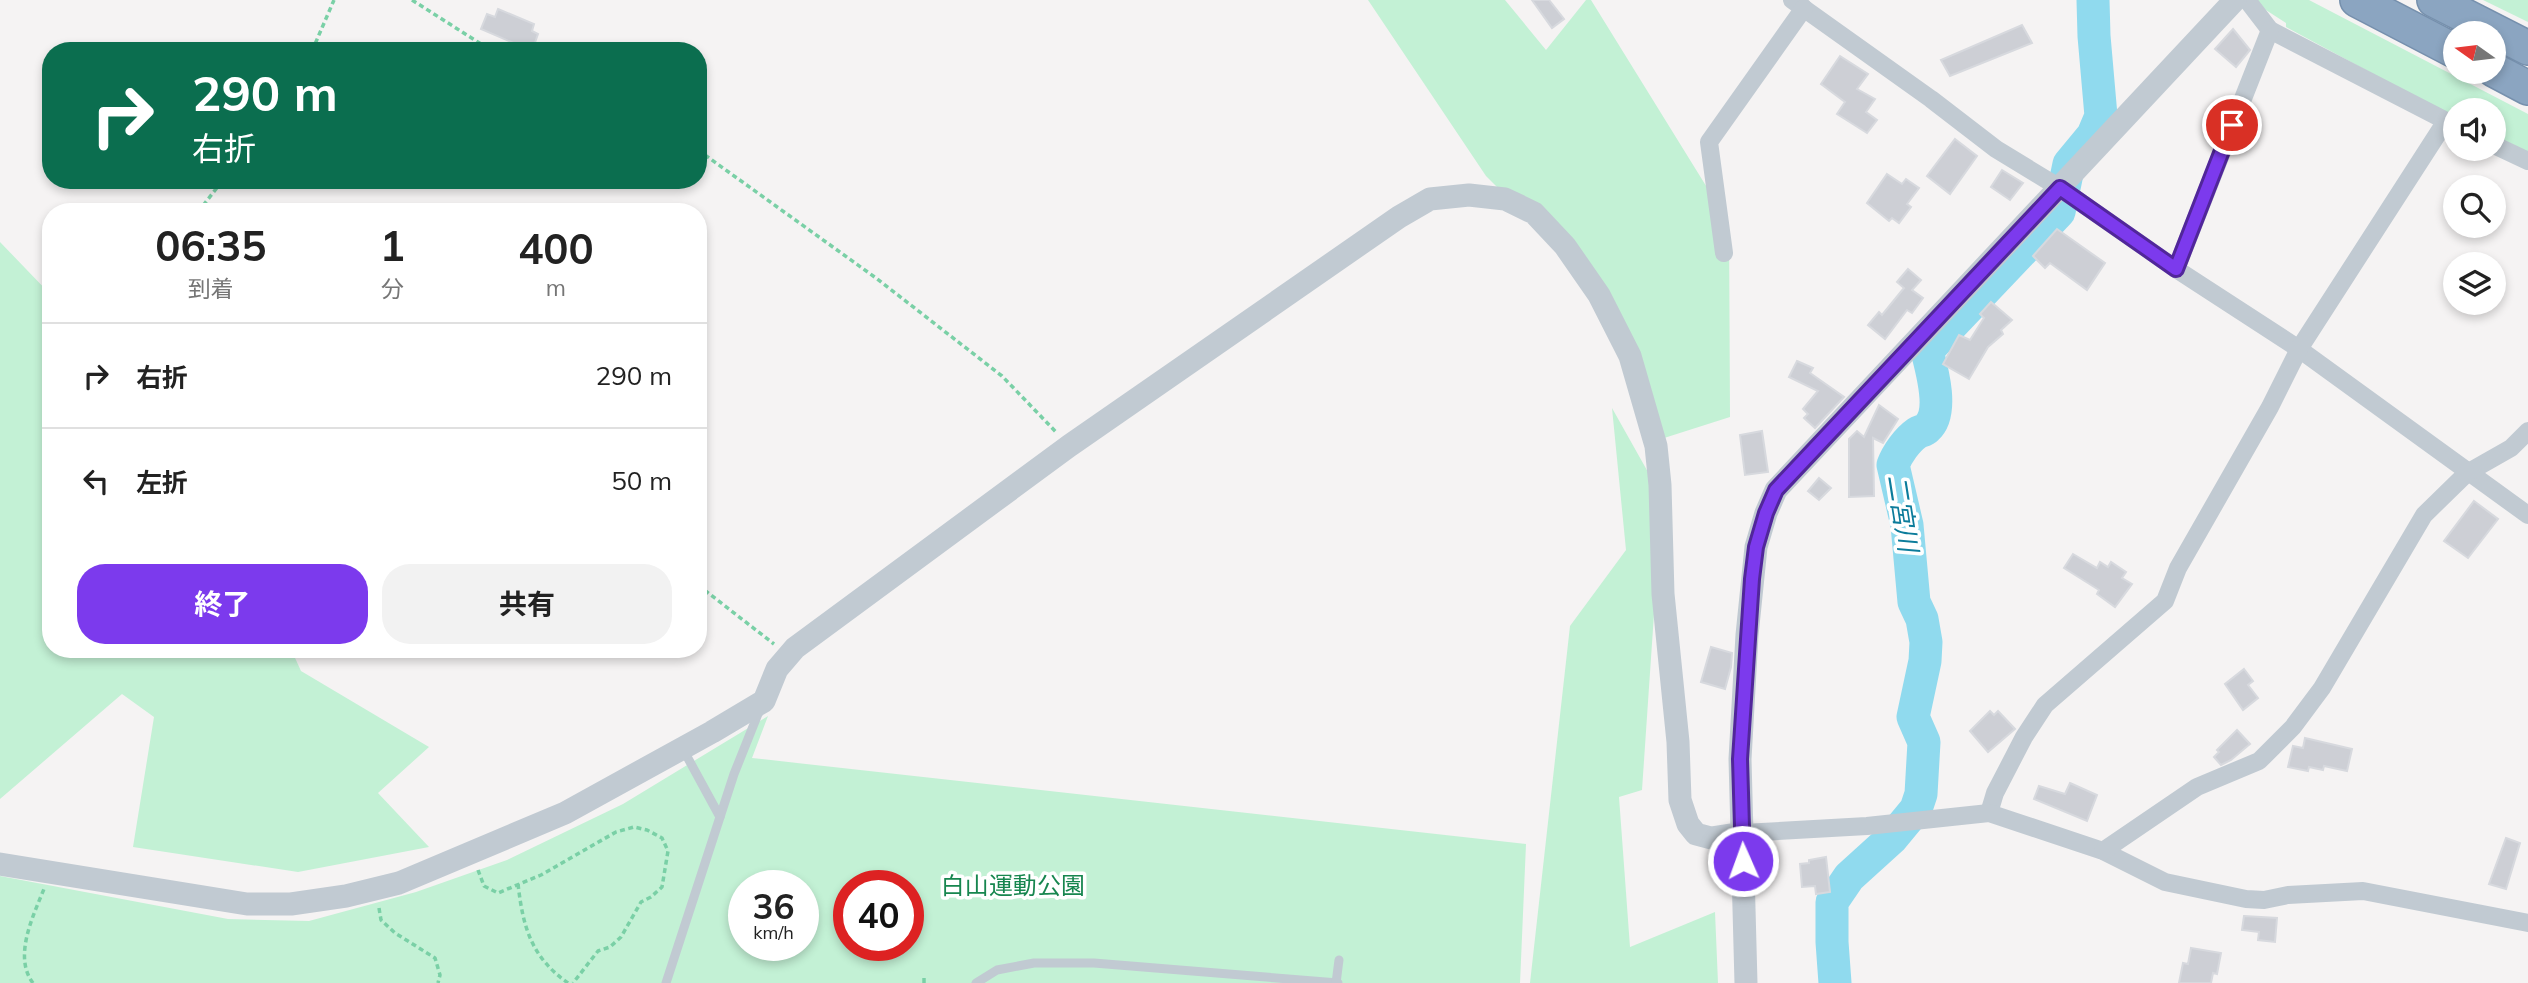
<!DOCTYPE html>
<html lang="ja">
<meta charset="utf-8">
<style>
:root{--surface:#fff;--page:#f2f2f2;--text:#222;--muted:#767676;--line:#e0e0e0;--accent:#7c3aed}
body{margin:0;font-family:Mulish,"Noto Sans JP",sans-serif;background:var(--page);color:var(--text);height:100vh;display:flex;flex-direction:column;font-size:26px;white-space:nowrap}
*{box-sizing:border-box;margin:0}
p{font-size:23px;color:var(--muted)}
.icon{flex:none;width:38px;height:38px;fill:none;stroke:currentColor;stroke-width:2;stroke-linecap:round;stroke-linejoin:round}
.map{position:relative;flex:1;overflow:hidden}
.side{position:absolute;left:42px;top:203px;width:665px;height:455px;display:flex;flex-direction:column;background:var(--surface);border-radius:28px;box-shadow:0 4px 10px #0003}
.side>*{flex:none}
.top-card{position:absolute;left:42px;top:42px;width:665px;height:147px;border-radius:28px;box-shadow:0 4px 10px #0003;background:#0b6e4f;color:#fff;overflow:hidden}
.needle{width:46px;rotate:284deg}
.tools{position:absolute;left:2443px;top:21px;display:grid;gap:14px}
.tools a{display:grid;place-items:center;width:63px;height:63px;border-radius:50%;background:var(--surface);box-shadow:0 4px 10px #0003;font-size:35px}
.speed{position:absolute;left:728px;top:870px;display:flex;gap:14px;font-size:35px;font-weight:700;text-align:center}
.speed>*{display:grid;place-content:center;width:91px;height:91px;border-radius:50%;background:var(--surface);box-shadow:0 4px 10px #0003;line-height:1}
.speed small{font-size:18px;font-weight:400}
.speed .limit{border:10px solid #d22;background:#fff;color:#111}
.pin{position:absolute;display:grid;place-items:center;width:60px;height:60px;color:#fff;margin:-30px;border:4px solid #fff;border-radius:50%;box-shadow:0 2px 7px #0007}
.me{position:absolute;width:77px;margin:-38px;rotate:358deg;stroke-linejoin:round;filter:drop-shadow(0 0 5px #0008)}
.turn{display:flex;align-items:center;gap:24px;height:147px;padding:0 35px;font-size:32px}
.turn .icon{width:91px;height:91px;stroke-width:2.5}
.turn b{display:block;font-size:49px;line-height:60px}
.eta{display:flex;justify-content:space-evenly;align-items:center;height:119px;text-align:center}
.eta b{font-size:42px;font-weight:700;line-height:49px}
.primary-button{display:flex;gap:14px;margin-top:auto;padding:14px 35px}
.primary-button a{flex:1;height:80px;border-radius:28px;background:var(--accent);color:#fff;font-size:28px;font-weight:700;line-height:80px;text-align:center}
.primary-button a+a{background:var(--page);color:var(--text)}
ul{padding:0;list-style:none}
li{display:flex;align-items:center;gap:21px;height:105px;padding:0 35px;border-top:2px solid var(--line)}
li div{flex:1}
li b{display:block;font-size:26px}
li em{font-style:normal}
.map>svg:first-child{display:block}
.green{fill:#c3f1d5;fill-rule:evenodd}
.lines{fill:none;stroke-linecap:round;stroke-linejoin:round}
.river{stroke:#90daee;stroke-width:33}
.building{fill:#cdcfd5;stroke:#d7d9de;stroke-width:2}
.motorway-casing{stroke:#7690ad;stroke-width:36}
.path{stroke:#7ad0a6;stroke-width:3.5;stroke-dasharray:5 3.5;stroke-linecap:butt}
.service{stroke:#c1cad2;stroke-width:9}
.minor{stroke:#c1cad2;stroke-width:18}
.tertiary{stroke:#c1cad2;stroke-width:23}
.motorway{stroke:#8ba5c1;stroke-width:33}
.route-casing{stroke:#51269a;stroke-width:18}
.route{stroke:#7c3aed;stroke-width:12}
.labels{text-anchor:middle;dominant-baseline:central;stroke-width:7;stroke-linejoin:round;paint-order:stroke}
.park-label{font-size:24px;fill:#17864f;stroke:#fff}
.water-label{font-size:26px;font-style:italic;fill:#0c7c9b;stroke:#fff}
</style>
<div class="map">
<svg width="2528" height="983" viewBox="0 0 2528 983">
<rect width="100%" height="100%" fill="#f5f3f3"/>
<g class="green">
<polygon points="1368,0 1505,0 1546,50 1586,0 1591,0 1729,223 1730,417 1661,439 1593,283 1486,176"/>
<polygon points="2255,0 2309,0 2528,114 2528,156 2494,139 2494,110 2455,110 2455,118 2286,27 2286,23 2255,3"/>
<polygon points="2483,0 2528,0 2528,22"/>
<polygon points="0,242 51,295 51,649 291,649 301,671 429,747 378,793 429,847 298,872 133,847 154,717 122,694 0,799"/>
<polygon points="1612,408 1662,497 1642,790 1619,797 1630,947 1715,912 1718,983 1530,983 1570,626 1626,550"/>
<path d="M768 716 752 758 1526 844 1520 983H0V876L228 919 309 921 416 892 507 860 623 804ZM744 886H803V945H744ZM849 886H908V945H849Z"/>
</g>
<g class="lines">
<path class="river" d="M1835 983 1832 942V902L1849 877 1892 838 1916 809 1921 794 1924 742 1913 717 1925 661 1926 642 1922 619 1914 602 1907 525 1893 465C1897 454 1907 440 1917 433 1920 431 1924 431 1927 428 1944 413 1932 370 1927 351L2059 212 2069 164 2093 135 2101 116 2094 36 2093 0"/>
</g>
<g class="building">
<polygon points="1532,0 1549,0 1564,19 1552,28"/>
<polygon points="498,9 534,24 532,31 538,34 532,51 481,29 487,14 495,17"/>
<polygon points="2022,25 2032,43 1950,76 1941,60"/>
<polygon points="2233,29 2250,50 2236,67 2215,49"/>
<polygon points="1840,56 1868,74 1857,89 1875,99 1866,112 1877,120 1867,133 1837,114 1845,102 1821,84"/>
<polygon points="1955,139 1977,156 1950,194 1927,176"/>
<polygon points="2002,170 2023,183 2010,200 1991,187"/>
<polygon points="1887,174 1902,184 1906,179 1919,188 1907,204 1911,207 1899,223 1892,218 1889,221 1867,203"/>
<polygon points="2057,229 2105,263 2087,290 2050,263 2045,268 2033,256"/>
<polygon points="1908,269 1921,280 1912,290 1923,298 1912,313 1907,310 1885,339 1868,325 1879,312 1882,315 1904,288 1897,282"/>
<polygon points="1991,302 2012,320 2001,330 2003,334 1988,347 1969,379 1943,364 1959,335 1970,340 1984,318 1980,314"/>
<polygon points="1797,361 1813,368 1810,373 1844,397 1815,428 1804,418 1808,414 1803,409 1818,391 1789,377"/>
<polygon points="1879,405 1898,419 1883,443 1873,438 1874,496 1849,497 1849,439 1857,431 1864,437"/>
<polygon points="1762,431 1768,472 1745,475 1740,435"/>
<polygon points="1819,478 1831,488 1819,500 1808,491"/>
<polygon points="2474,501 2498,519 2468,558 2444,541"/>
<polygon points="2073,554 2097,568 2100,562 2108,567 2111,562 2126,572 2122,578 2132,584 2115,607 2097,594 2099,590 2064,568"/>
<polygon points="1711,647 1732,653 1731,667 1725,689 1701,682"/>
<polygon points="2244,669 2253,681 2248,685 2258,698 2243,710 2225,684"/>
<polygon points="1990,711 1994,715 1998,711 2015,729 1988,752 1970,731"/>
<polygon points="2237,730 2250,744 2231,760 2221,765 2214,757 2219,752 2217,750"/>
<polygon points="2305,738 2352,749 2347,771 2324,766 2323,770 2309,767 2308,771 2288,767 2293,746 2303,748"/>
<polygon points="2070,783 2097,795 2087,821 2034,799 2039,786 2065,794"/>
<polygon points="2506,838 2520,843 2506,889 2489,884"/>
<polygon points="1826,857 1830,892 1816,894 1815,886 1802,887 1800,864 1809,863 1809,860"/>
<polygon points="2244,916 2277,918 2275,942 2258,940 2259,932 2242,930"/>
<polygon points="2191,948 2221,953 2217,974 2213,973 2211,983 2179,983 2183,963 2188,964"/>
</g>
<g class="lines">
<g class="motorway-casing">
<g id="motorway">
<polyline points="2357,0 2455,51"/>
<polyline points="2434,0 2528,48"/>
<polyline points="2494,70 2528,88"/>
</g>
</g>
<g class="path">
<polyline points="412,0 492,51"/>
<polyline points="312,51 334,0"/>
<polyline points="698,150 876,278 1002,376 1056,432"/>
<polyline points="198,212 223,180"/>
<polyline points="698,585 774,644"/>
<polyline points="478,870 484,886 498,893 541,875 616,832 634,827 647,830 662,838 668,851 662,887 651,897 641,902 621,937 610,947 598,951 573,983"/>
<path d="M518 884C523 927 531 957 568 983"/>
<polyline points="379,908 381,920 395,933 435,958 440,975 438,983"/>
<polyline points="924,978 924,983"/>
<path d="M33 983C13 957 33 916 44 889"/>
</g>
<g class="service">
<polyline points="684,751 720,817"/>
<polyline points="666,983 734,774 760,709"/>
<polyline points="976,983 997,970 1034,963 1094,963 1338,983"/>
<polyline points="1336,983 1339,960"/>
</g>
<g class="minor">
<polyline points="1792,0 1931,99 1996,149 2060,188 2176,269 2299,349 2528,515"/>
<polyline points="2247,0 2270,30 2454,125"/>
<polyline points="2494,145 2528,161"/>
<polyline points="1724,253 1709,142 1804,8"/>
<polyline points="2176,269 2270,30"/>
<polyline points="1989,813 1995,793 2024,737 2045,705 2165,601 2178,568 2270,407 2299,349 2446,121"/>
<polyline points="1743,833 1867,826 1989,813 2103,851 2165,882 2246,899 2264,900 2288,895 2363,891 2528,923"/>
<polyline points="2103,851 2197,787 2259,761 2293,727 2322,688 2424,515 2467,473 2511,448 2528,431"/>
</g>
<g class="tertiary">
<polyline points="0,864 247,904 291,904 346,896 399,883 565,813 712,732 764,701 777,669 795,648 1069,446 1399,217 1430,199 1469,195 1505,199 1534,213 1565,246 1599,295 1630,356 1656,446 1660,485 1663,594 1678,742 1680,800 1688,824 1696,834 1711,838 1743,833"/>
<polyline points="1746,983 1740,759 1747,635 1756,547 1766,513 1776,490 2235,0"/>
</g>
<use href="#motorway" class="motorway"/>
</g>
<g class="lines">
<g class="route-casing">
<polyline id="route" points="1743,861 1740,759 1752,579 1756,547 1766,513 1776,490 2060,188 2176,269 2232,125"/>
</g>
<use href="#route" class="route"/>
</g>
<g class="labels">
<g class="park-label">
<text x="1013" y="885">白山運動公園</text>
</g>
<g class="water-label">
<text transform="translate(1903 513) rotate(81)">二宮川</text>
</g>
</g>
</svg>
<div class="tools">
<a><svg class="needle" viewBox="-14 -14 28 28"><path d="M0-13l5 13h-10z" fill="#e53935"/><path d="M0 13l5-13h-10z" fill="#767676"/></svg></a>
<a><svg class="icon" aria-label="sound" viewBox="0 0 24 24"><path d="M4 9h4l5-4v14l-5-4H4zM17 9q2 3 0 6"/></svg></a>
<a><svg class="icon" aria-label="search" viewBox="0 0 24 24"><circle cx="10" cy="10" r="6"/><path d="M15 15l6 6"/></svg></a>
<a><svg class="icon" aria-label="layers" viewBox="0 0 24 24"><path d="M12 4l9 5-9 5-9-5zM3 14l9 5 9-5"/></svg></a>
</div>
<div class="speed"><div>36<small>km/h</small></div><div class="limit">40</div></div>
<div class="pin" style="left:2232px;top:125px;background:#d93025"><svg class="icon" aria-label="arrive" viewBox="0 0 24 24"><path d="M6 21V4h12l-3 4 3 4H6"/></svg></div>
<svg class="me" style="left:1743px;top:861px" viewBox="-20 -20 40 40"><circle r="17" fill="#7c3aed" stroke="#fff" stroke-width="3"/><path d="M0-11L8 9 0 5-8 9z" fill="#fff"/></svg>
<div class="top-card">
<div class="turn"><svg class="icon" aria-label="right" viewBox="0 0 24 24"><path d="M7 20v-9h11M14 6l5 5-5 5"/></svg><div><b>290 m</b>右折</div></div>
</div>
<section class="side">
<div class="eta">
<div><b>06:35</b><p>到着</p></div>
<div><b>1</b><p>分</p></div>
<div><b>400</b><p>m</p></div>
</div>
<ul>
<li><svg class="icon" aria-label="right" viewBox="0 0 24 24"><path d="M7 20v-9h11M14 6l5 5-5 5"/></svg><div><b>右折</b></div><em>290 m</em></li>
<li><svg class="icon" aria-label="left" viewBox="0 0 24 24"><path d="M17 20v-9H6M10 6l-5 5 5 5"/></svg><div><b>左折</b></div><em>50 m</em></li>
</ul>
<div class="primary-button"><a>終了</a><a>共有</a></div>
</section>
</div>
